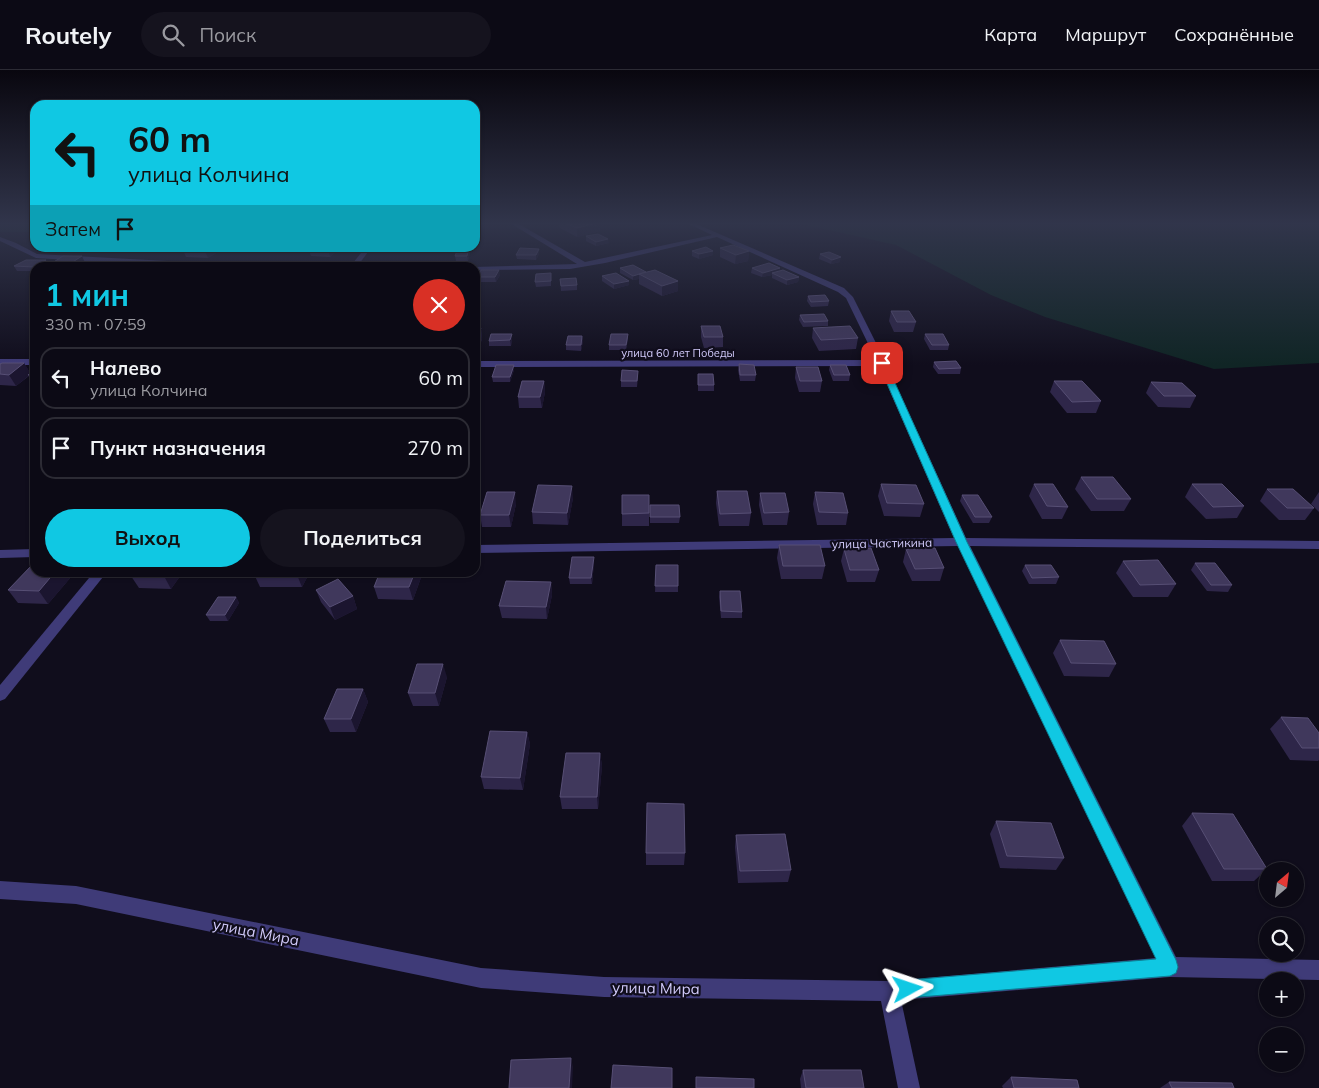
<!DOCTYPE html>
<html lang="ru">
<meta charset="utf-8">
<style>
:root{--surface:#0c0a15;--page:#15131e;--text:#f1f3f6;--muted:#9a9aa0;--line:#2c2b34;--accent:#10c8e3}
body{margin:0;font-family:Mulish,sans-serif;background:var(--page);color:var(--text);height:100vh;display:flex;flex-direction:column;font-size:19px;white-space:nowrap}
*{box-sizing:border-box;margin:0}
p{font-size:16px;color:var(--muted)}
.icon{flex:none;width:28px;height:28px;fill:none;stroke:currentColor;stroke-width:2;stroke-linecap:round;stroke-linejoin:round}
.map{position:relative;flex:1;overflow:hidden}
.sheet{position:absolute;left:30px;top:192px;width:450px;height:315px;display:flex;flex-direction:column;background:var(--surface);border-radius:15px;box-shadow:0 1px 4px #0004,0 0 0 1px var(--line)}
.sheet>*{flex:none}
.top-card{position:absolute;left:30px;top:30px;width:450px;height:152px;border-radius:15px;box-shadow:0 1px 4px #0004,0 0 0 1px var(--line);background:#10c8e3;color:#111;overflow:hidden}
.needle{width:32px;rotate:28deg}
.controls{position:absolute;left:1259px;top:792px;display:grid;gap:10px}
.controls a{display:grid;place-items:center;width:45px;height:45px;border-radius:50%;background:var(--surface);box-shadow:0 1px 4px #0004,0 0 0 1px var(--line);font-size:25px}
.pin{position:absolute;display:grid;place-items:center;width:42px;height:42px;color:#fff;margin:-21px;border-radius:10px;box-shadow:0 2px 8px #0006}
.me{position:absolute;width:55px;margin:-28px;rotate:85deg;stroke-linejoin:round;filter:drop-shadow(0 0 4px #0008)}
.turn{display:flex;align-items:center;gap:18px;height:105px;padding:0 15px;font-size:22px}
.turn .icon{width:65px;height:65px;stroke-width:2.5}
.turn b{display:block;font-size:35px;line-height:42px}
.then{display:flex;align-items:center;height:48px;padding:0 15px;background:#0003;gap:10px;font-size:19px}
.round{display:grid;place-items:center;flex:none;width:52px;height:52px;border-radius:26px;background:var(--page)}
.headline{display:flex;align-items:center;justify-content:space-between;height:85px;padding:0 15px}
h1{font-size:30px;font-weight:700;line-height:38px;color:var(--accent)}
.primary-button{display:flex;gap:10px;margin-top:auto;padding:10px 15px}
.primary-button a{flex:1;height:58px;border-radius:30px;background:var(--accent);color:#111;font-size:20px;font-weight:700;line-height:58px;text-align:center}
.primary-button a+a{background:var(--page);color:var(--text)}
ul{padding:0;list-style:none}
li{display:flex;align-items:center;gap:15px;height:62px;margin:0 10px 8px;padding:0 5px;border:2px solid var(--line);border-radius:15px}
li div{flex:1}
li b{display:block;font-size:19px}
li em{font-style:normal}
header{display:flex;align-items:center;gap:30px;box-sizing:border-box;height:70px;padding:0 25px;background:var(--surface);border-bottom:1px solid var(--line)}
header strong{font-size:24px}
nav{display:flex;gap:28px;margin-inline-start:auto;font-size:18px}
.search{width:350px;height:45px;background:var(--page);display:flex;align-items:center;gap:12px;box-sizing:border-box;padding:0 18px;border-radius:28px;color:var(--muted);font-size:19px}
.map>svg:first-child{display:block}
.green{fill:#102525}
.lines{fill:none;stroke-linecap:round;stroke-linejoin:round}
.minor{fill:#3f3b78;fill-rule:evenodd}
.wall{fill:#2e2649}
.shaded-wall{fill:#1b152f}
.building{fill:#40385c;stroke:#574f75}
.route{fill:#10c8e3;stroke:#0a8294}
.labels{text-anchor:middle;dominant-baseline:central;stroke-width:4.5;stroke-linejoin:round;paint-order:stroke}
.far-street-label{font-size:11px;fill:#d2cbfb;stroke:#100d1c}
.street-label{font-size:12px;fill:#d2cbfb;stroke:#100d1c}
.near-street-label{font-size:15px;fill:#d2cbfb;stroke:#100d1c}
</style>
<header>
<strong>Routely</strong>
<div class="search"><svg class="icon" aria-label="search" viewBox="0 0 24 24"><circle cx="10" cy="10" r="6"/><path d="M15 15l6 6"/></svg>Поиск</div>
<nav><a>Карта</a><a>Маршрут</a><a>Сохранённые</a></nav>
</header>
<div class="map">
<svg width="1319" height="1018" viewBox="0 0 1319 1018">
<rect width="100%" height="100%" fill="#100d1c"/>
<g class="green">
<rect x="0" y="153" width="35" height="9"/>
<polygon points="797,153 1319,153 1319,293 1214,299 1045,247 991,225 896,175"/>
</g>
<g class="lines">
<g class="minor">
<polygon points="510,153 517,153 585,192 712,165 687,153 694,153 844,218 853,227 886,293 966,468 1319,471 1319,479 970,476 1176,887 1319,890 1319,910 1170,907 901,930 920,1018 898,1018 881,931 604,927 481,918 76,834 0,829 0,811 76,816 481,898 604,907 889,911 1156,888 958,476 475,483 475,475 954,468 879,296 475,297 475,291 876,290 846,228 838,222 717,167 605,193 570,199 475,200 473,197 577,194"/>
<polygon points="0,167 16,173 37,184 299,198 166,196 36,188 0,171"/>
<polygon points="365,178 371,178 356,198 349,198"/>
<rect x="0" y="289" width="35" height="6"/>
<polygon points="35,479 35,487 0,488 0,480"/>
<polygon points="94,502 107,502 5,629 0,631 0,615"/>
</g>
</g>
<g class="wall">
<polygon points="559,153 599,153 600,161 577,167 560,158"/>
<polygon points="586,166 609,173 596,176 586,171"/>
<polygon points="182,178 217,178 218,182 208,188 186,187"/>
<polygon points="720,178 749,181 748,191 735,194 720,187"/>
<polygon points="338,180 330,187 311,186 309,181"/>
<polygon points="692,181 713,185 699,189 692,186"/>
<polygon points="470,182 468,191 456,191 455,186"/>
<polygon points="539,184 536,190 517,189 516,185"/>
<polygon points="820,184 840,192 831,194 819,189"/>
<polygon points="46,190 48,195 35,198 35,201 17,201 14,196"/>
<polygon points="620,198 646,202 678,211 678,221 662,226 639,214 639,209 633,210 620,203"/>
<polygon points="752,198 780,198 779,201 799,207 798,212 787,215 772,208 772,205 762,207 751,203"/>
<polygon points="551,203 551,216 536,217 535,212"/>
<polygon points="500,205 496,212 478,212 477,207"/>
<polygon points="602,206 629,215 614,219 602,211"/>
<polygon points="560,209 577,215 577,220 561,221"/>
<polygon points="808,226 829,231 828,236 811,237 807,231"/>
<polygon points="891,241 916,252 913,262 894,262 889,251"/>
<polygon points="800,245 828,251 828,256 803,257 799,250"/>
<polygon points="701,256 723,267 723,277 704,278 701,267"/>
<polygon points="475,258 481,258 482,269 480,275 475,275"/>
<polygon points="813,258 858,268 856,279 819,281 812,268"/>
<polygon points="628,264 628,269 626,280 609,280 609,275"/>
<polygon points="925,264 949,275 948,280 930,280 924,269"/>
<polygon points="582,266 583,271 581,281 566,280 566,275"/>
<polygon points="512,269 511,276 489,276 489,271"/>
<polygon points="934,292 961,298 960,304 938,304 933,297"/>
<polygon points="24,293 30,303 35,300 35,316 29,306 16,316 0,315 0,304"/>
<polygon points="739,294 756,305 755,311 740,311 738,300"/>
<polygon points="514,295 514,300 510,312 493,312 492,307"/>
<polygon points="830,295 850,305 849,311 833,311 829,300"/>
<polygon points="796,297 822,311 820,322 799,322 795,308"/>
<polygon points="698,304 714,315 714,321 698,321"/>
<polygon points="638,306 637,317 621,317 621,311"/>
<polygon points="544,311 545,322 542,338 519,338 518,327"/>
<polygon points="1054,311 1101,331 1096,343 1067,343 1050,322"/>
<polygon points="1151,312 1196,326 1190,338 1158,337 1146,323"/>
<polygon points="1081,407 1131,429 1124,441 1091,441 1075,419"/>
<polygon points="881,414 924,434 920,447 884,446 878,426"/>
<polygon points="1034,414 1068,437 1062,449 1042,449 1029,426"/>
<polygon points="1192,414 1244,436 1237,448 1206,449 1185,427"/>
<polygon points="1267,419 1314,438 1305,450 1279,450 1260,431"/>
<polygon points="717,421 751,443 749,456 719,456 716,433"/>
<polygon points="815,422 848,443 846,455 817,455 813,434"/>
<polygon points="1319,422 1319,442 1311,434"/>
<polygon points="760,423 789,442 787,455 763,455 759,435"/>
<polygon points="649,425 649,456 622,456 622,444"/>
<polygon points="962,425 992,447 989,453 973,453 960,431"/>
<polygon points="573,428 568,455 533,454 532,442"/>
<polygon points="516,434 511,457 482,457 480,445"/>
<polygon points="650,435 680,447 679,453 650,453"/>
<polygon points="779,475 825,496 822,509 781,509 777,488"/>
<polygon points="844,479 879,500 875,512 847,512 841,491"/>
<polygon points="906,479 944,498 940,511 912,511 903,492"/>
<polygon points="1123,491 1176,514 1168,527 1133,527 1116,503"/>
<polygon points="594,493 592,514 570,514 569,508"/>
<polygon points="1195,493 1232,515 1228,522 1207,521 1191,500"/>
<polygon points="656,495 678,495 678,522 655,522"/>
<polygon points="1025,495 1059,507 1056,514 1029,514 1022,501"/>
<polygon points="35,502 68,502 71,507 48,534 18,533 8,520"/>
<polygon points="183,502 171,519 139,518 131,506"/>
<polygon points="255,502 310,502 302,517 260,517 254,504"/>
<polygon points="380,502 423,502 413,530 378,529 374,517"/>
<polygon points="551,512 552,525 547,549 502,548 499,536"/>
<polygon points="316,520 353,526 357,539 335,550 321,532"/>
<polygon points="720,521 742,542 742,548 721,548 719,527"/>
<polygon points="236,527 239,533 228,551 210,551 206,545"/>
<polygon points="1060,570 1116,594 1109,607 1064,606 1053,583"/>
<polygon points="447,607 439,636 413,636 408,623"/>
<polygon points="363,619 368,632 356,662 330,662 324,649"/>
<polygon points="1281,647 1319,663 1319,690 1318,691 1290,690 1270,659"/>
<polygon points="527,662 530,674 523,720 484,719 481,707"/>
<polygon points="600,683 602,696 598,739 562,739 560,727"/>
<polygon points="1192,743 1267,799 1254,811 1212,811 1182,756"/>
<polygon points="996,751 1064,788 1056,800 1000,798 990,764"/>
<polygon points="736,765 791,800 788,812 738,813 735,777"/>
<polygon points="646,783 685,783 684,795 646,795"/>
<polygon points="803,1000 864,1018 801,1018 800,1009"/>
<polygon points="1011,1007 1079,1018 1003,1018 1002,1016"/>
<polygon points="1169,1012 1234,1018 1160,1018"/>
</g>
<g class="shaded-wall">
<polygon points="596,153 599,153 600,161 577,167 577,158"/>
<polygon points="608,169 609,173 596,176 596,172"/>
<polygon points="207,178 217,178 218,182 208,188 204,179"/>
<polygon points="334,178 337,178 338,180 330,187 329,182"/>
<polygon points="469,178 470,182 468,191 467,186"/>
<polygon points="539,179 539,184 536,190 536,185"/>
<polygon points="713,181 713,185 699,189 699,184"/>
<polygon points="749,181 748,191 735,194 736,185"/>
<polygon points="82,186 86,195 83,198 66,198 65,197"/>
<polygon points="841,187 840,192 831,194 832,190"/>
<polygon points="46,190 48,195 43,198 35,198 35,199 34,197"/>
<polygon points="129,193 131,198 123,198"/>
<polygon points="780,198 779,202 772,203 772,205 762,207 763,203"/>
<polygon points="499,200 500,205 496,212 495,207"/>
<polygon points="646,202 639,204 639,209 633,210 633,206"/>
<polygon points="799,207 798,212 787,215 787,210"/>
<polygon points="629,211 629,215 614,219 614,214"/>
<polygon points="678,211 678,221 662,226 662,216"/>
<polygon points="481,258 482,269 480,275 478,264"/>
<polygon points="512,264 512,269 511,276 510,270"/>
<polygon points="582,266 583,271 581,281 581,275"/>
<polygon points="24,293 31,304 16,316 9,305"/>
<polygon points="514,295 514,300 510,312 510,307"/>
<polygon points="544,311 545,322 542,338 540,327"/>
<polygon points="572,416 573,428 568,455 567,443"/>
<polygon points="515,422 516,434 511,457 509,445"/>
<polygon points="594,487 594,493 592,514 591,508"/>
<polygon points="55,502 68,502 71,507 48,534 39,521"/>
<polygon points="167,502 183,502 171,519 164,506"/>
<polygon points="298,502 310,502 302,517 297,505"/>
<polygon points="415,502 423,502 413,530 409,517"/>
<polygon points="551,512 552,525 547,549 546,537"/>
<polygon points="353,526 357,539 335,550 330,537"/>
<polygon points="236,527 239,533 228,551 225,545"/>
<polygon points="443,594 447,607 439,636 435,623"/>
<polygon points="363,619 368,632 356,662 351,649"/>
<polygon points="527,662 530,674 523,720 520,708"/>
<polygon points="600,683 602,696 598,739 597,727"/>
<polygon points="571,988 573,997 572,1018 569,1018"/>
</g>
<g class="building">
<polygon points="565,153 596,153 577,158"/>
<polygon points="598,164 608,169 596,172 586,166"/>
<polygon points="733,175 749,181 736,185 720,178"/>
<polygon points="706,177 713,181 699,184 692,181"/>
<polygon points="182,178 207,178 204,179"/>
<polygon points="314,178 334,178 329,182 309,181"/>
<polygon points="458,178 469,178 467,186 455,186"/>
<polygon points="520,178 539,179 536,185 516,185"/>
<polygon points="829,182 841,187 832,190 820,184"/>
<polygon points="63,186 82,186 65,197 46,197"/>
<polygon points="26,190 46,190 34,197 14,196"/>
<polygon points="117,193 129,193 123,198 110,198"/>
<polygon points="769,193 780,198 763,203 752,198"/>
<polygon points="633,195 646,202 633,206 620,198"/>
<polygon points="481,200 499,200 495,207 477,207"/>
<polygon points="655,200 678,211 662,216 639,204"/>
<polygon points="783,200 799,207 787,210 772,203"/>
<polygon points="551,203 551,211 535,212 536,204"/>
<polygon points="616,203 629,211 614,214 602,206"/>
<polygon points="576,208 577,215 561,216 560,209"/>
<polygon points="825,225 829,231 811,232 808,226"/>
<polygon points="891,241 909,241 916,252 897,252"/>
<polygon points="824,244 828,251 804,252 800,245"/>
<polygon points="701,256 720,256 723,267 704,267"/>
<polygon points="850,256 858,268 821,270 813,258"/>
<polygon points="475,258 481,258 478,264 475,264"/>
<polygon points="491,264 512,264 510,270 489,271"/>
<polygon points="611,264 628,264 626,275 609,275"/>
<polygon points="925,264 943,264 949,275 932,275"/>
<polygon points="568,266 582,266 581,275 566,275"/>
<polygon points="956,291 961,298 939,299 934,292"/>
<polygon points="2,293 24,293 9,305 0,304 0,294"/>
<polygon points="739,294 754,295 756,305 740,305"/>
<polygon points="496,295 514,295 510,307 492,307"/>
<polygon points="830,295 846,295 850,305 834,305"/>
<polygon points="796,297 818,297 822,311 800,311"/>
<polygon points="35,300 35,305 28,305"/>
<polygon points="622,300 638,301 637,311 621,311"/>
<polygon points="698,304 713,304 714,315 698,315"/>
<polygon points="522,311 544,311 540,327 518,327"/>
<polygon points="1054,311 1082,311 1101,331 1072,332"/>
<polygon points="1151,312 1182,313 1196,326 1164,326"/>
<polygon points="1081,407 1113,407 1131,429 1097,429"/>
<polygon points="881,414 916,415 924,434 887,433"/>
<polygon points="1034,414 1053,414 1068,437 1047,436"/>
<polygon points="1192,414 1222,414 1244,436 1213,437"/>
<polygon points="538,415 572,416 567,443 532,442"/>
<polygon points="1267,419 1293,419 1314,438 1287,438"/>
<polygon points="717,421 747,421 751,443 720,444"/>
<polygon points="487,422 515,422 509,445 480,445"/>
<polygon points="815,422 843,423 848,443 819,442"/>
<polygon points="760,423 785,423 789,442 764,443"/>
<polygon points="622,425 649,425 649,443 622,444"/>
<polygon points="962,425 978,425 992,447 975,447"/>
<polygon points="650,435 679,435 680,447 650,447"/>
<polygon points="779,475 820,475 825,496 783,496"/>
<polygon points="871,478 879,500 850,500 844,479"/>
<polygon points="935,478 944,498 915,499 906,479"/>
<polygon points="572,487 594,487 591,508 569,508"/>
<polygon points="1158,490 1176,514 1140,515 1123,491"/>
<polygon points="1195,493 1215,493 1232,515 1211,515"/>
<polygon points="33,494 35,494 35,502 55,502 39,521 8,520"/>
<polygon points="656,495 678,495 678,516 655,516"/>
<polygon points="1025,495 1051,495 1059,507 1032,508"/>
<polygon points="134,502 167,502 164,506 131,506"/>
<polygon points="255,502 298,502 297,505 254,504"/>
<polygon points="380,502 415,502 409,517 374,517"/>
<polygon points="338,509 353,526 330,537 316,520"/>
<polygon points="506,511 551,512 546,537 499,536"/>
<polygon points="720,521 740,521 742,542 721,541"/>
<polygon points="218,527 236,527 225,545 206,545"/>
<polygon points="1060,570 1104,571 1116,594 1071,593"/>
<polygon points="417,594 443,594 435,623 408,623"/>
<polygon points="337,619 363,619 351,649 324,649"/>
<polygon points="1281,647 1308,648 1319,663 1319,678 1302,678"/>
<polygon points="490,661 527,662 520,708 481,707"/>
<polygon points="566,683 600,683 597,727 560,727"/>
<polygon points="647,733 684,734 685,783 646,783"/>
<polygon points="1192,743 1233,744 1267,799 1224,799"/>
<polygon points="996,751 1051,753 1064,788 1007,786"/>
<polygon points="785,764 791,800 740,801 736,765"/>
<polygon points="571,988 569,1018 509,1018 511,990"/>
<polygon points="613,995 672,998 672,1018 611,1018"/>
<polygon points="803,1000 861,1000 864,1018 806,1018"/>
<polygon points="696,1007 754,1009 754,1018 696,1018"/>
<polygon points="1011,1007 1077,1010 1079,1018 1014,1018"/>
<polygon points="1169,1012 1232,1013 1234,1018 1172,1018"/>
</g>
<linearGradient id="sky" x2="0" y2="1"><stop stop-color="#09070f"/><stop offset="0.52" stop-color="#31354b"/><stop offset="1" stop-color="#31354b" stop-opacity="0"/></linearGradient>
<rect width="1319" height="295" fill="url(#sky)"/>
<polygon class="route" points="879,291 886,293 967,472 1176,890 1178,897 1176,903 1170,906 908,928 901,926 899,919 901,913 908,910 1156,889 956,472 878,293"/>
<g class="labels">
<g class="far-street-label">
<text x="678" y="283">улица 60 лет Победы</text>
</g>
<g class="street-label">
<text transform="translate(882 473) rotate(-1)">улица Частикина</text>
</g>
<g class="near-street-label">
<text transform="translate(256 862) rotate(11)">улица Мира</text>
<text transform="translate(656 918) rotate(1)">улица Мира</text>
</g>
</g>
</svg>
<div class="controls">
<a><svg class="needle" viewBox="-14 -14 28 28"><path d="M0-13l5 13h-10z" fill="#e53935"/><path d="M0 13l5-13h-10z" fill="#9a9aa0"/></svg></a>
<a><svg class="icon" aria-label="search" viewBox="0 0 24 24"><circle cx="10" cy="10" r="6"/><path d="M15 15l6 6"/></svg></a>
<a>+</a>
<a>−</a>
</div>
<div class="pin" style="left:882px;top:293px;background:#d93025"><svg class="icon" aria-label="arrive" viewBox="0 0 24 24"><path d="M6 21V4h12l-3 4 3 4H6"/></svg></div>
<svg class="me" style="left:908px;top:919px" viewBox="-20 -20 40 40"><path d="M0-17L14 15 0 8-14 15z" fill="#10c8e3" stroke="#fff" stroke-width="4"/></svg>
<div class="top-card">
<div class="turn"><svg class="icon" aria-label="left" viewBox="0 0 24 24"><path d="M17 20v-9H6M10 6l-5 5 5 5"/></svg><div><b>60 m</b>улица Колчина</div></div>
<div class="then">Затем<svg class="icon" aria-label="arrive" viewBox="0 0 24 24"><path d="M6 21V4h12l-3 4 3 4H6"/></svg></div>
</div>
<section class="sheet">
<div class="headline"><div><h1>1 мин</h1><p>330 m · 07:59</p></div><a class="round" style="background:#d93025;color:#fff"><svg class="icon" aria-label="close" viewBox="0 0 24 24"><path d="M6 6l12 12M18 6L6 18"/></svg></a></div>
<ul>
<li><svg class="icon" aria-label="left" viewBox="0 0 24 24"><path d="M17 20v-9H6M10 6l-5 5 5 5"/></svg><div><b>Налево</b><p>улица Колчина</p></div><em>60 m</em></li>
<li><svg class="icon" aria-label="arrive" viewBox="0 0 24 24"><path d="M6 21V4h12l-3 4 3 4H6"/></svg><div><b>Пункт назначения</b></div><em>270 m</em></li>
</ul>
<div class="primary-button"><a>Выход</a><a>Поделиться</a></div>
</section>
</div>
